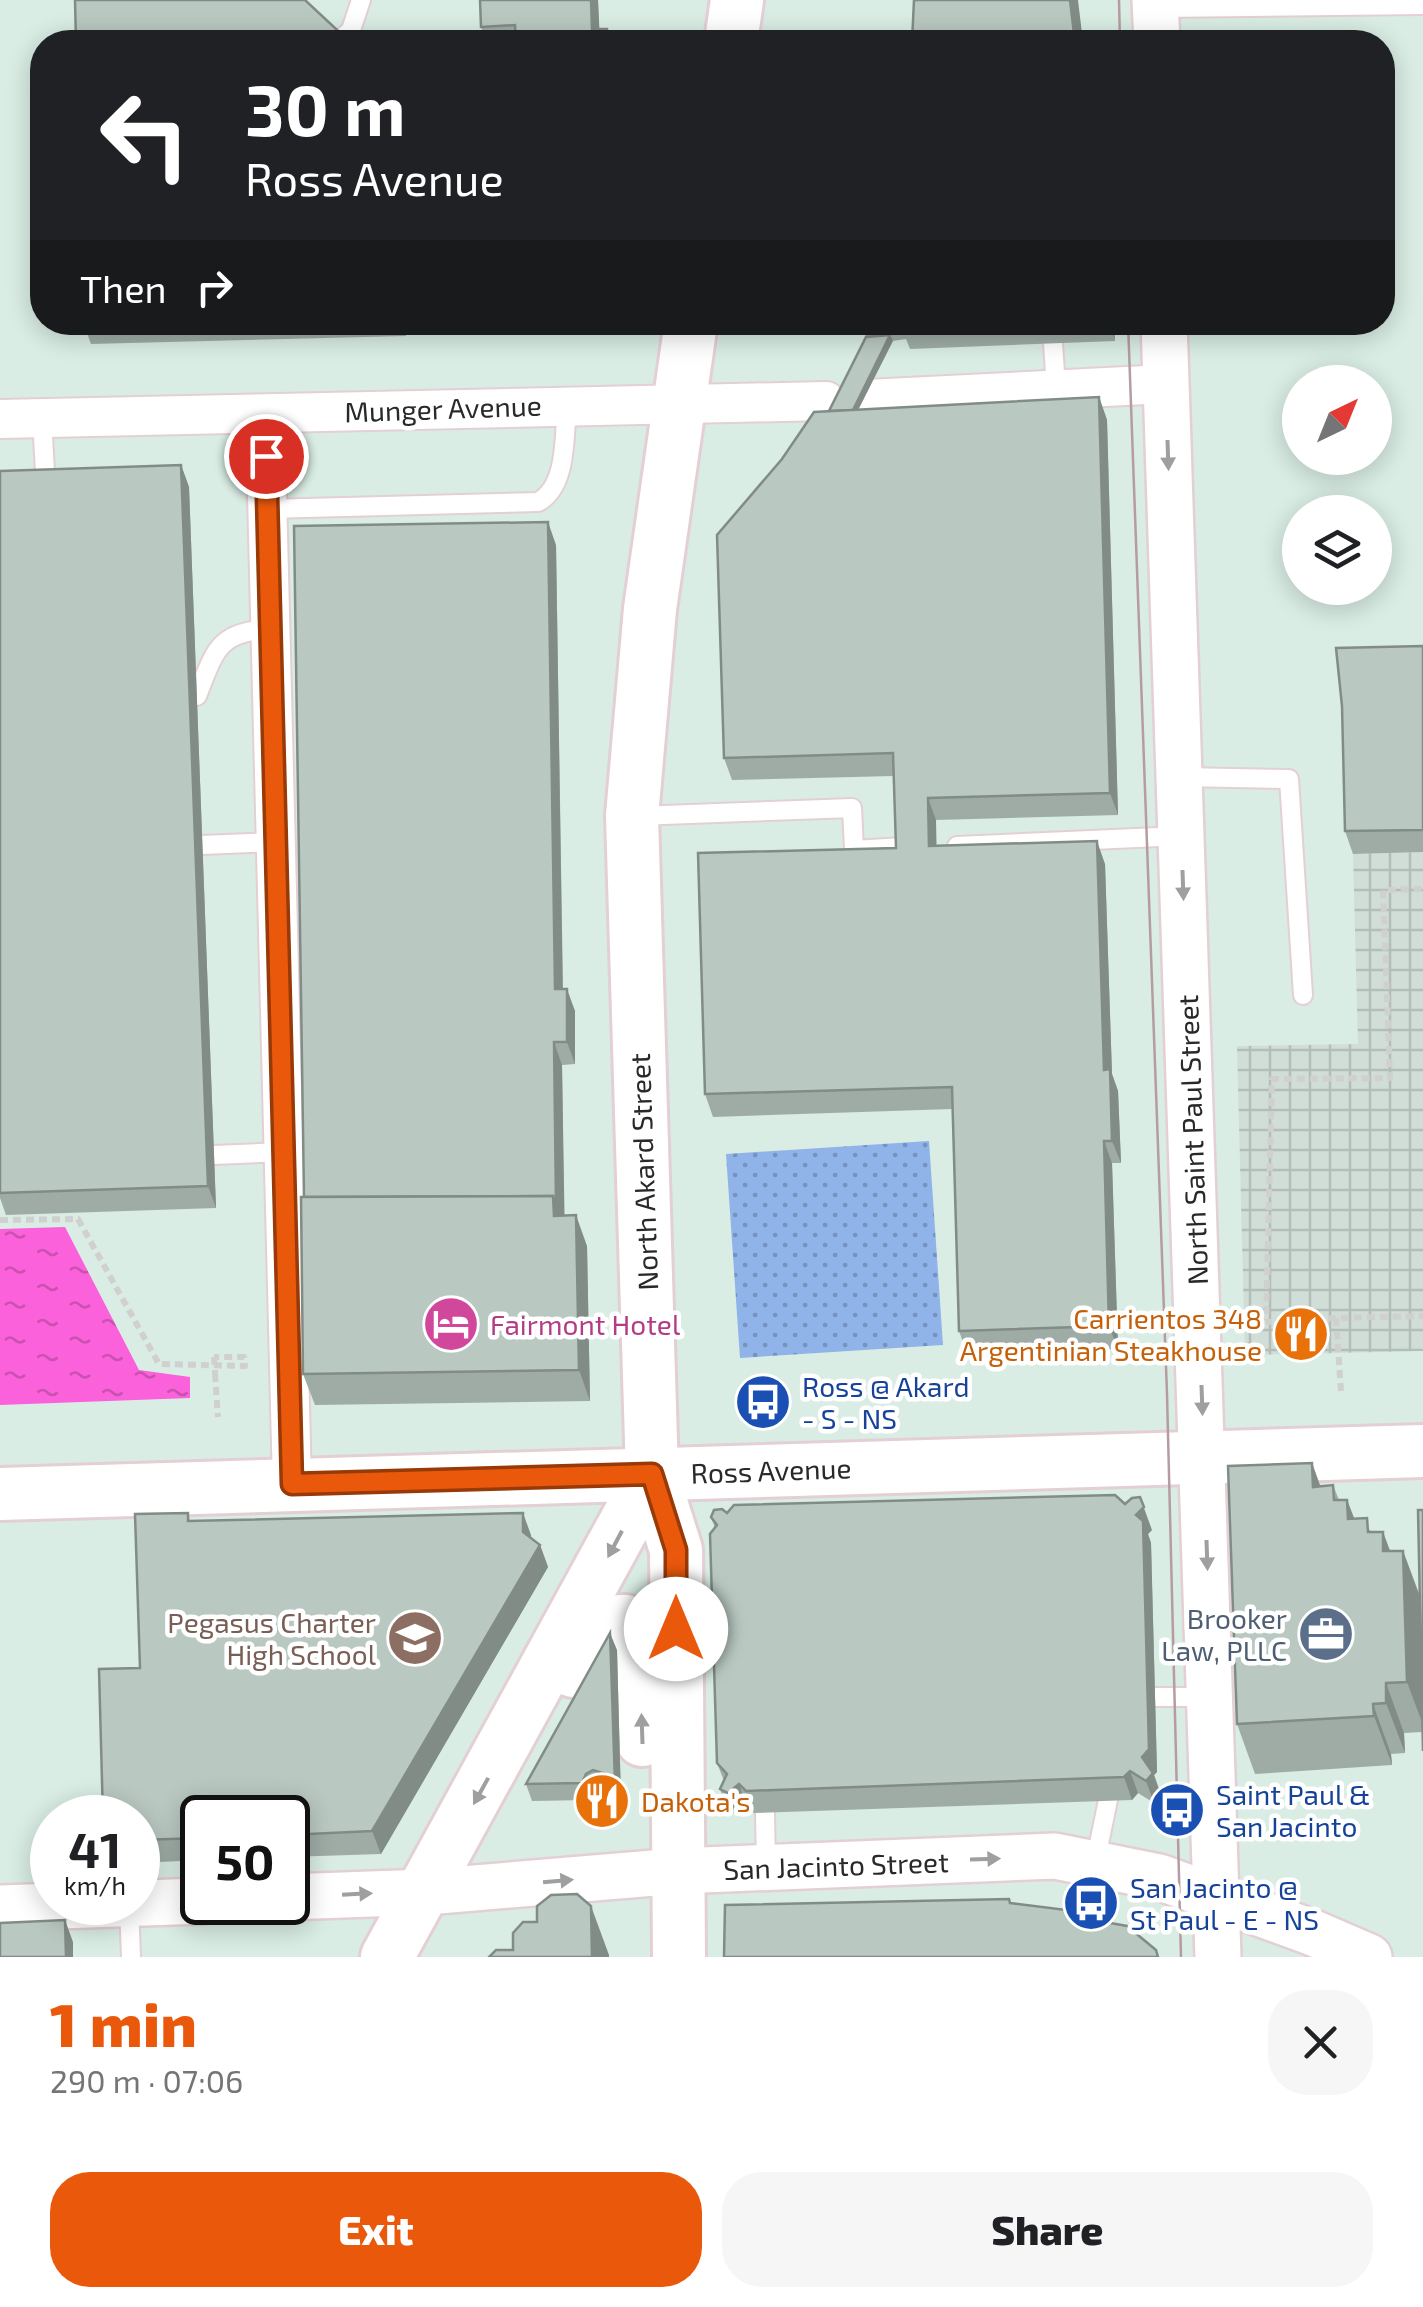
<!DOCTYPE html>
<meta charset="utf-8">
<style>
:root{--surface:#fff;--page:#f6f6f6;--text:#202124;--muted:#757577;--accent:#ea580c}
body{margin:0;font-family:"Exo 2",sans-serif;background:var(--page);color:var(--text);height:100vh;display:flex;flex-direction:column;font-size:38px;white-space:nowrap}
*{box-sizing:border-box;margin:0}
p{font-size:32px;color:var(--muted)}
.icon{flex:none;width:55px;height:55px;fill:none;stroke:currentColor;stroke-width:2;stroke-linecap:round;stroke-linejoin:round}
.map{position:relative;height:1957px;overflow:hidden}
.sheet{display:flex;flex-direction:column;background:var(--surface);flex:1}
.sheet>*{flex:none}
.top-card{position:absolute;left:30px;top:30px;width:1365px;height:305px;border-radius:40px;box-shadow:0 5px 25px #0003;background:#202124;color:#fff;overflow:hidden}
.needle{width:65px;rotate:43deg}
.buttons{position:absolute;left:1282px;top:365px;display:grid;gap:20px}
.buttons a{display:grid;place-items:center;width:110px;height:110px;border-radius:50%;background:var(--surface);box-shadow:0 5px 25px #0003;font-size:50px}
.speed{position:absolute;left:30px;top:1795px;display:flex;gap:20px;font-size:50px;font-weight:700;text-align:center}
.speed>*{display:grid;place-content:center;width:130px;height:130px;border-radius:50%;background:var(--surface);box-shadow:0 5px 25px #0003;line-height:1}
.speed small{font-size:25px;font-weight:400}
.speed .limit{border:5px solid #111;border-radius:15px;background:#fff;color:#111}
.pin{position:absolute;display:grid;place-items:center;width:85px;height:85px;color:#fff;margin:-42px;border:5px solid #fff;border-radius:50%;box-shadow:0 2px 10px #0007}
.me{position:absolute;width:110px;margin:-55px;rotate:0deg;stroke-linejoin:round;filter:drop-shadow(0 0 8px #0008)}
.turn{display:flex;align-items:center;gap:35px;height:210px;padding:0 50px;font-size:45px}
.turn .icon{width:130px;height:130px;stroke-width:2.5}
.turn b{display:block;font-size:70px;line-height:85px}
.then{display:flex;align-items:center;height:95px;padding:0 50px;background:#0003;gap:20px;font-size:38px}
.round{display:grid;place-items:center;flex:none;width:105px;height:105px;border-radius:40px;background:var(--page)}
.head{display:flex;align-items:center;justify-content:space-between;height:170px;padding:0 50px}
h1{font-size:60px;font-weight:800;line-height:75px;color:var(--accent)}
.primary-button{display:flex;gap:20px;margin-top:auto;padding:20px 50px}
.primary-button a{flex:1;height:115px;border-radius:40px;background:var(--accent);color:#fff;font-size:40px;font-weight:800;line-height:115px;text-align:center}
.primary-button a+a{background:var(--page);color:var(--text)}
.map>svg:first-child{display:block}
.park{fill:url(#park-dots)}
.plaza{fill:url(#plaza-grid)}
.water{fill:url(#water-ripples)}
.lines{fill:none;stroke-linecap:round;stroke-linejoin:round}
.service-casing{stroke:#e4cfd4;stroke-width:22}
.minor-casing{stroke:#e4cfd4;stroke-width:42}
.tertiary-casing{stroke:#e4cfd4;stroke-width:50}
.secondary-casing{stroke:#e4cfd4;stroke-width:58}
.path{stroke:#d0d0d0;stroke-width:6;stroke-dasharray:8 5;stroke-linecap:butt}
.service{stroke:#fff;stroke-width:18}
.minor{stroke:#fff;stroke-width:38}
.tertiary{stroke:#fff;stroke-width:45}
.secondary{stroke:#fff;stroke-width:52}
.tram{stroke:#b69ca1;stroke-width:2.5}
.path-bridge{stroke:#d0d0d0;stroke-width:6;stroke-dasharray:8 5;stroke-linecap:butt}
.wall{fill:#9faca6}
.shaded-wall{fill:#828c87}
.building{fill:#b9c8c1;stroke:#828c87;stroke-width:2.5}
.oneway{fill:#9f9f9f}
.route-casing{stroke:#983908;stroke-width:25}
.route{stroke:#ea580c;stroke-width:18}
.labels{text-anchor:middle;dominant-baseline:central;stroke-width:9;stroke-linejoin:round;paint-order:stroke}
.street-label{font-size:28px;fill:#292929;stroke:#fff}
.food-label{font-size:28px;fill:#c56008;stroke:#fff;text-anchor:end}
.hotel-label{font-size:28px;fill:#b23c85;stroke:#fff;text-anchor:start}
.transit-label{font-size:28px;fill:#164399;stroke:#fff;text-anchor:start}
.service-label{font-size:28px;fill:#4e5e75;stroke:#fff;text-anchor:end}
.education-label{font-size:28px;fill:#785e54;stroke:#fff;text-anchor:end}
</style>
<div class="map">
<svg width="1423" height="1957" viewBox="0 0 1423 1957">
<defs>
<pattern id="park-dots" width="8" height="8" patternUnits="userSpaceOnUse" patternTransform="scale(2.5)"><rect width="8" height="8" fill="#90b3ea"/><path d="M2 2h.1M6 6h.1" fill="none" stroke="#7692be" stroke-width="1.8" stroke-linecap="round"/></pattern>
<pattern id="plaza-grid" width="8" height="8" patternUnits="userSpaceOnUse" patternTransform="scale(2.5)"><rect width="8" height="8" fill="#d1ddd7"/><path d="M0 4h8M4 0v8" fill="none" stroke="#b3beb9"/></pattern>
<pattern id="water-ripples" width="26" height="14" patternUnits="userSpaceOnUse" patternTransform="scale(2.5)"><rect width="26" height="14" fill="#fa61da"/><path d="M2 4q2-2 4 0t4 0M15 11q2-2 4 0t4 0" fill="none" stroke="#ca50b1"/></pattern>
</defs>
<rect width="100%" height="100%" fill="#d9ede4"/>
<polygon class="park" points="929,1141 943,1345 740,1358 726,1154"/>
<polygon class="plaza" points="1423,852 1423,1351 1245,1355 1237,1046 1358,1044 1353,854"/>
<polygon class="water" points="65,1227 139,1370 190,1377 190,1398 0,1405 0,1229"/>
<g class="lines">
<g class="service-casing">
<g id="service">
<polyline points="1156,8 1423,5"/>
<polyline points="338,42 351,30 361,0"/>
<polyline points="1053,343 1056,389"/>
<polyline points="42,417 46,491"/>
<path d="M267 509 538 502C568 486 564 434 567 404"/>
<path d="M197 696C215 651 217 632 270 629"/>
<polyline points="1180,777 1289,779 1303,995"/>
<polyline points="637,816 852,808 854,850 903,847"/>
<polyline points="202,845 276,842"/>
<polyline points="957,846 1181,836"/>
<polyline points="214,1155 283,1152"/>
<polyline points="1155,1697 1210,1697"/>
<polyline points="765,1813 766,1867"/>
<polyline points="1095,1863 1108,1800"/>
<polyline points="129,1905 131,1957"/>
</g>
</g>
<g class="minor-casing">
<g id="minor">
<polyline points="867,399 1166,384"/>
<polyline points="265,415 292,1485"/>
<polyline points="0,419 826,401"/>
</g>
</g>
<g class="tertiary-casing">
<g id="tertiary">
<polyline points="1155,0 1157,42"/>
<polyline points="1164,322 1218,1957"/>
<polyline points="288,1897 426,1892 678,1871 1055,1856 1159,1877 1311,1932 1369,1957"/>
<polyline points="0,1908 202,1901"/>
</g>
</g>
<g class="secondary-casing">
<g id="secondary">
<polyline points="731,42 737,0"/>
<polyline points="652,1474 676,1550 679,1957"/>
<polyline points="0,1494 1423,1451"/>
<path d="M573 1671 604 1622 625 1621C647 1639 641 1711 642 1740"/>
<polyline points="387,1957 652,1474 632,816 650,609 691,322"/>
</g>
</g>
<g class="path">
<polyline points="0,1220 78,1219 159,1364 245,1366 244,1357 214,1357"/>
<polyline points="1336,1318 1266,1322 1272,1079 1390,1078 1383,890 1423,889"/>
<polyline points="215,1374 218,1417"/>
<polyline points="1341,1391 1336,1318 1423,1316"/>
</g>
<use href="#service" class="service"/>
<use href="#minor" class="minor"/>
<use href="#tertiary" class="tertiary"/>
<use href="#secondary" class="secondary"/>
<g class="tram">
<polyline points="1119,0 1120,42"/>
<polyline points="1128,322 1167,1394 1181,1957"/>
</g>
<polyline class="path-bridge" points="214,1357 215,1374"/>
</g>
<g class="wall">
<polygon points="480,0 598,0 599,29 607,29 612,42 487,42 481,27"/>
<polygon points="83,322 405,322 406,336 91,344"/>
<polygon points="861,322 1113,322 1115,341 910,349 906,339 892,341 858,410 1099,397 1107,420 1118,815 936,820 936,846 1105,864 1112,1074 1118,1091 1121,1163 1112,1163 1118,1349 967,1353 959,1331 952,1109 713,1117 705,1094 896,848 893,776 732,780 724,758 829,411 866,337"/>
<polygon points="181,465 189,487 216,1208 6,1215 0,1198 0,471"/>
<polygon points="556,545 563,989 575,1011 575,1064 562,1065 564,1216 587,1246 590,1401 315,1405 303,1374 304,1197"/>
<polygon points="1423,646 1423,852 1353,854 1345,831"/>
<polygon points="1312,1463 1320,1486 1333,1485 1339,1500 1347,1500 1354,1518 1372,1532 1383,1532 1390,1551 1403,1551 1420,1596 1423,1510 1423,1752 1422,1732 1404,1733 1405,1753 1391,1754 1392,1765 1255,1774 1237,1724"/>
<polygon points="188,1513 190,1521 531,1535 531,1537 540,1545 548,1567 381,1854 288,1857 288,1818 202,1818 202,1860 138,1863 138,1818"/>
<polygon points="727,1513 1152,1530 1148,1534 1151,1543 1157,1772 1154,1775 1161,1795 1154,1803 1138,1793 1132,1800 754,1813 747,1806 736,1815 728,1811 720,1789 724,1781 717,1763 715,1528 711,1517"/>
<polygon points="617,1650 621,1799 616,1800 612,1792 615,1804 608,1812 600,1813 592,1809 589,1800 532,1801 526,1784"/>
</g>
<g class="shaded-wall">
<polygon points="591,0 598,0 600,42 592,29"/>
<polygon points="1070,0 1078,0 1083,42 1075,42"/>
<polygon points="1109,322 1113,322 1115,341"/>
<polygon points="890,335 893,341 847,432 845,427"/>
<polygon points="1099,397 1107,420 1118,815 1110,793"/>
<polygon points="181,465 189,487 216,1208 208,1186"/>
<polygon points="548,522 556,545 563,1011 555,989"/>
<polygon points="928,798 936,820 937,869 929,846"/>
<polygon points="1097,841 1105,864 1112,1074 1118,1091 1121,1163 1112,1141 1104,1070"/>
<polygon points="567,989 575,1011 575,1064 567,1042"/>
<polygon points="554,1042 562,1065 565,1246 554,1216"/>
<polygon points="1104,1141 1112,1163 1118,1349 1109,1326"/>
<polygon points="576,1215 587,1246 590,1401 579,1370"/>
<polygon points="1312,1463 1330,1513 1313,1487"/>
<polygon points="1140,1497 1152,1530 1148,1534 1151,1543 1157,1772 1154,1775 1161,1795 1154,1803 1146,1781 1142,1757 1136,1515"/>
<polygon points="1347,1500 1366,1549 1348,1519"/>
<polygon points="523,1513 531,1535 532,1554 523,1532"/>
<polygon points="1383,1532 1401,1581 1383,1551"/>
<polygon points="540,1545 548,1567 381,1854 372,1831"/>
<polygon points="1403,1551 1421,1600 1423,1725 1407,1682"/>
<polygon points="610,1633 617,1650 621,1799 615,1782"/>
<polygon points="1386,1683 1404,1733 1405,1753 1386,1703"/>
<polygon points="1373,1704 1391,1754 1392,1765 1374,1716"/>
<polygon points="1130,1771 1138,1793 1132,1800 1124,1777"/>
<polygon points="608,1780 615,1804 608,1812 604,1801"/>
<polygon points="739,1784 747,1806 736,1815 728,1793"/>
<polygon points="591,1906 609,1955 609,1957 592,1957"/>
<polygon points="65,1920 73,1942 73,1957 66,1957"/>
</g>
<g class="building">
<polygon points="75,0 305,0 350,42 76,42"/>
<polygon points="480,0 591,0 592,29 607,29 608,42 516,42 515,25 481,27"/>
<polygon points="914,0 1070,0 1075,42 912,42"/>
<polygon points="890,335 853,410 829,411 866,337"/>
<polygon points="1099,397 1110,793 928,798 929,846 1097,841 1104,1070 1110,1069 1112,1141 1104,1141 1109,1326 959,1331 952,1087 705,1094 698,853 896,848 893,753 724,758 717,535 782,459 814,412"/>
<polygon points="181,465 208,1186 0,1193 0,471"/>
<polygon points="548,522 555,989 567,989 567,1042 554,1042 556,1204 553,1196 304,1197 294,526"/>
<polygon points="1423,646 1423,830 1345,831 1342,706 1336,648"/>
<polygon points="553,1196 554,1216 576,1215 579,1370 303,1374 301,1197"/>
<polygon points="1312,1463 1313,1487 1333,1485 1334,1500 1347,1500 1348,1519 1367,1518 1368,1532 1383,1532 1383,1551 1403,1551 1407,1682 1386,1683 1386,1703 1373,1704 1374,1716 1237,1724 1228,1466"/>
<polygon points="1115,1495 1125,1504 1132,1498 1140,1497 1144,1507 1136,1515 1143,1521 1149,1749 1142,1757 1153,1773 1146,1781 1130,1771 1124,1777 746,1791 739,1784 728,1793 720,1789 727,1774 717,1763 710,1534 717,1525 711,1517 714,1510 722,1509 727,1513 734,1505"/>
<polygon points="1418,1510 1423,1510 1423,1751"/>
<polygon points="188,1513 188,1521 523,1513 523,1532 540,1545 372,1831 288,1835 288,1818 202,1818 202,1838 138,1840 138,1818 103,1818 99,1669 140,1668 135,1514"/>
<polygon points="610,1633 615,1782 609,1782 606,1774 593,1770 586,1774 582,1783 526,1784"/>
<circle cx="598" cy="1789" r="13"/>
<polygon points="577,1894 591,1906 592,1957 489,1957 496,1950 513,1950 513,1933 523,1922 537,1922 537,1906 551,1895"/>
<polygon points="1009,1899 1010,1903 1099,1914 1099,1921 1127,1926 1156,1950 1158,1957 724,1957 725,1905"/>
<polygon points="65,1920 66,1957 0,1957 0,1923"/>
</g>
<defs><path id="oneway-solid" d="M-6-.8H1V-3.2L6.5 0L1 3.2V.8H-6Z" transform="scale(2.5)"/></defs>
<g class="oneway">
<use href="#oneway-solid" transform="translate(1168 455) rotate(88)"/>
<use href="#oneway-solid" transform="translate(1183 885) rotate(88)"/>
<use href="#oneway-solid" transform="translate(1202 1400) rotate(88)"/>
<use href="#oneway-solid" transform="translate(615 1544) rotate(118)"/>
<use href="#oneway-solid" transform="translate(1207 1555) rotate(88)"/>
<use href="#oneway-solid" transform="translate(642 1729) rotate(-92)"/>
<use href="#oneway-solid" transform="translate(481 1791) rotate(119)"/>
<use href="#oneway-solid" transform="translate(985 1859) rotate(-2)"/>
<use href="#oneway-solid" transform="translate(558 1881) rotate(-5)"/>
<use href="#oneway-solid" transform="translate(357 1894) rotate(-3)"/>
</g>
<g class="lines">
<g class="route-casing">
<polyline id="route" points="266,456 292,1484 652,1474 676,1550 676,1629"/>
</g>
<use href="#route" class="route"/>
</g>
<defs>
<g id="hotel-disc" transform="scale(2.875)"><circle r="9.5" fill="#d1479c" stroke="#fff"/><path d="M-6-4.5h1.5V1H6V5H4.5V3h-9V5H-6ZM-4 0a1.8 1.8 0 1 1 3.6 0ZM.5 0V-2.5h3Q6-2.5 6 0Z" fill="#fff"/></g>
<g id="restaurant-disc" transform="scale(2.875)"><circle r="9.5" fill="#e8710a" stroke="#fff"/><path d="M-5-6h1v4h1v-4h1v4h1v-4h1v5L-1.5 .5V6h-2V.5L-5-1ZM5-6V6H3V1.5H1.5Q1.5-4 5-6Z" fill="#fff"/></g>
<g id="bus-disc" transform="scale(2.875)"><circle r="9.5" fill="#1a4fb4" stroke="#fff"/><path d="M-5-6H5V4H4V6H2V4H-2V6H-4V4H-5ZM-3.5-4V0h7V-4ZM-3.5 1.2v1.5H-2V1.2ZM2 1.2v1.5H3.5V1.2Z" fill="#fff"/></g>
<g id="office-disc" transform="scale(2.875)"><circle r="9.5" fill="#5c6f8a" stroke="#fff"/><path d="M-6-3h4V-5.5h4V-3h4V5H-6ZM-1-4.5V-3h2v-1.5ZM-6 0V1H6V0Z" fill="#fff"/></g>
<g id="school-disc" transform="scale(2.875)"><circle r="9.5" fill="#8d6e63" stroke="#fff"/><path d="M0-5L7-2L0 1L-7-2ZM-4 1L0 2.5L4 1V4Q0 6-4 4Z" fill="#fff"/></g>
</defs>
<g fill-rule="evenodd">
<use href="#hotel-disc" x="451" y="1324"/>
<use href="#restaurant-disc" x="1301" y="1334"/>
<use href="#bus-disc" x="763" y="1402"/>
<use href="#office-disc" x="1326" y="1634"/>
<use href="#school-disc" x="415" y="1638"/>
<use href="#restaurant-disc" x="602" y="1801"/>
<use href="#bus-disc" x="1177" y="1810"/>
<use href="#bus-disc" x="1091" y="1903"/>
</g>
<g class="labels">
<g class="street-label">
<text transform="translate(443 408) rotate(-2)">Munger Avenue</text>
<text transform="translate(1192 1140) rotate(-92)">North Saint Paul Street</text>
<text transform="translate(643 1172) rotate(-92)">North Akard Street</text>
<text transform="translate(771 1470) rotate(-2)">Ross Avenue</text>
<text transform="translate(836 1865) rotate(-2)">San Jacinto Street</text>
</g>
<g class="food-label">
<text x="1262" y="1318">Carrientos 348<tspan x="1262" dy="32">Argentinian Steakhouse</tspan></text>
<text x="641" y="1801" text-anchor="start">Dakota's</text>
</g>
<g class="hotel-label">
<text x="490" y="1324">Fairmont Hotel</text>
</g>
<g class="transit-label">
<text x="802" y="1386">Ross @ Akard<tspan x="802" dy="32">- S - NS</tspan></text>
<text x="1216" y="1794">Saint Paul &amp;<tspan x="1216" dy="32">San Jacinto</tspan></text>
<text x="1130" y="1887">San Jacinto @<tspan x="1130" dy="32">St Paul - E - NS</tspan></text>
</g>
<g class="service-label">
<text x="1287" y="1618">Brooker<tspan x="1287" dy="32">Law, PLLC</tspan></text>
</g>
<g class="education-label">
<text x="376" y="1622">Pegasus Charter<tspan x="376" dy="32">High School</tspan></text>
</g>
</g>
</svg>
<div class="buttons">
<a><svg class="needle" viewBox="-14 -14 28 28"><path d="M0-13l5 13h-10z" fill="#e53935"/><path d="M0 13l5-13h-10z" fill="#757577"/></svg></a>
<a><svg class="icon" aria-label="layers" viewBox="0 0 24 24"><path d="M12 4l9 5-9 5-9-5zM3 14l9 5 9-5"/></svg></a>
</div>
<div class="speed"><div>41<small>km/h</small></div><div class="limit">50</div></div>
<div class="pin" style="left:266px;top:456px;background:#d93025"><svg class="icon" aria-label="arrive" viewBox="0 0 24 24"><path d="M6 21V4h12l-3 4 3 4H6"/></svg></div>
<svg class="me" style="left:676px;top:1629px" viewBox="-20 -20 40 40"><circle r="19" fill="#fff"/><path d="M0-13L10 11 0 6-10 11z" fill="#ea580c"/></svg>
<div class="top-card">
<div class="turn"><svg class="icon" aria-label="left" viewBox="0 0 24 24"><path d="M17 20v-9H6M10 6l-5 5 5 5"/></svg><div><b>30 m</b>Ross Avenue</div></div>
<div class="then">Then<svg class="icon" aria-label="right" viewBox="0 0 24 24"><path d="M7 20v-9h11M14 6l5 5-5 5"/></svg></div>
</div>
</div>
<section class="sheet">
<div class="head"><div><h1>1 min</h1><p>290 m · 07:06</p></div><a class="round"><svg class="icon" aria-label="close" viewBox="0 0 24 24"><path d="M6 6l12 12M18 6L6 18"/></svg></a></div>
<div class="primary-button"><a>Exit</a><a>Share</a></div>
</section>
